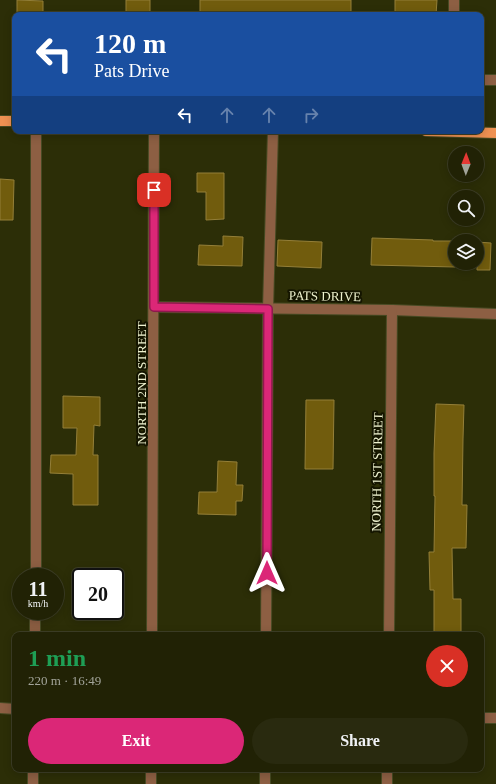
<!DOCTYPE html>
<meta charset="utf-8">
<style>
:root{--surface:#212205;--page:#292a0f;--text:#f1f3f6;--muted:#a2a49a;--line:#3e3f27;--accent:#db2777}
body{margin:0;font-family:Georgia,serif;background:var(--page);color:var(--text);height:100vh;display:flex;flex-direction:column;font-size:15px;white-space:nowrap}
*{box-sizing:border-box;margin:0}
p{font-size:13px;color:var(--muted)}
.icon{flex:none;width:22px;height:22px;fill:none;stroke:currentColor;stroke-width:2;stroke-linecap:round;stroke-linejoin:round}
.map{position:relative;flex:1;overflow:hidden}
.panel{position:absolute;left:12px;top:632px;width:472px;height:140px;display:flex;flex-direction:column;background:var(--surface);border-radius:8px;box-shadow:0 2px 10px #0003,0 0 0 1px var(--line)}
.panel>*{flex:none}
.banner{position:absolute;left:12px;top:12px;width:472px;height:122px;border-radius:8px;box-shadow:0 2px 10px #0003,0 0 0 1px var(--line);background:#1a4fa0;color:#fff;overflow:hidden}
.needle{width:26px;rotate:1deg}
.tools{position:absolute;left:448px;top:146px;display:grid;gap:8px}
.tools a{display:grid;place-items:center;width:36px;height:36px;border-radius:50%;background:var(--surface);box-shadow:0 2px 10px #0003,0 0 0 1px var(--line);font-size:20px}
.speed{position:absolute;left:12px;top:568px;display:flex;gap:8px;font-size:20px;font-weight:700;text-align:center}
.speed>*{display:grid;place-content:center;width:52px;height:52px;border-radius:50%;background:var(--surface);box-shadow:0 2px 10px #0003,0 0 0 1px var(--line);line-height:1}
.speed small{font-size:10px;font-weight:400}
.speed .limit{border:2px solid #111;border-radius:6px;background:#fff;color:#111}
.pin{position:absolute;display:grid;place-items:center;width:34px;height:34px;color:#fff;margin:-17px;border-radius:8px;box-shadow:0 2px 6px #0006}
.me{position:absolute;width:44px;margin:-22px;rotate:0deg;stroke-linejoin:round;filter:drop-shadow(0 0 3px #0008)}
.turn{display:flex;align-items:center;gap:14px;height:84px;padding:0 16px;font-size:18px}
.turn .icon{width:52px;height:52px;stroke-width:2.5}
.turn b{display:block;font-size:28px;line-height:34px}
.lanes{display:flex;align-items:center;height:38px;padding:0 16px;background:#0003;justify-content:center;gap:20px;direction:ltr}
.lanes .off{opacity:.35}
.round{display:grid;place-items:center;flex:none;width:42px;height:42px;border-radius:21px;background:var(--page)}
.summary{display:flex;align-items:center;justify-content:space-between;height:68px;padding:0 16px}
h1{font-size:24px;font-weight:700;line-height:30px;color:#1e9e55}
.cta{display:flex;gap:8px;margin-top:auto;padding:8px 16px}
.cta a{flex:1;height:46px;border-radius:24px;background:var(--accent);color:#fff;font-size:16px;font-weight:700;line-height:46px;text-align:center}
.cta a+a{background:var(--page);color:var(--text)}
.map>svg:first-child{display:block}
.building{fill:#715c0d;stroke:#947f38}
.lines{fill:none;stroke-linecap:round;stroke-linejoin:round}
.minor-casing{stroke:#474a23;stroke-width:12}
.major-casing{stroke:#474a23;stroke-width:12}
.minor{stroke:#8d5f43;stroke-width:10}
.major{stroke:#ef9152;stroke-width:10}
.route-casing{stroke:#8e194d;stroke-width:10}
.route{stroke:#db2777;stroke-width:7}
.labels{text-anchor:middle;dominant-baseline:central;stroke-width:4;stroke-linejoin:round;paint-order:stroke}
.street-label{font-size:13px;fill:#eff3cf;stroke:#141500}
</style>
<div class="map">
<svg width="496" height="784" viewBox="0 0 496 784">
<rect width="100%" height="100%" fill="#2c2e07"/>
<g class="building">
<polygon points="17,0 43,1 43,15 17,15"/>
<rect x="126" y="0" width="24" height="15"/>
<polygon points="200,0 351,0 351,15 204,15 204,13 200,13"/>
<polygon points="395,0 437,0 436,15 395,15"/>
<polygon points="197,173 224,173 224,219 206,220 206,192 197,192"/>
<polygon points="0,179 14,180 13,220 0,220"/>
<polygon points="223,236 243,237 242,266 198,265 199,245 223,246"/>
<polygon points="372,238 433,240 433,241 455,241 455,267 371,265"/>
<polygon points="278,240 322,242 321,268 277,266"/>
<polygon points="477,242 491,243 490,270 477,270"/>
<polygon points="63,396 100,397 100,426 94,425 93,455 98,455 98,505 73,505 73,474 50,473 51,455 76,455 77,428 63,428"/>
<polygon points="306,400 334,400 333,469 305,469"/>
<polygon points="436,404 464,405 463,439 462,505 467,505 466,548 452,548 453,599 461,599 461,635 434,635 434,590 430,590 429,552 434,552 435,496 434,496 434,453"/>
<polygon points="218,461 237,462 236,485 243,485 242,501 236,501 236,515 198,514 199,492 217,492"/>
</g>
<g class="lines">
<g class="minor-casing">
<g id="minor">
<polyline points="454,15 454,0"/>
<polyline points="481,80 496,80"/>
<polyline points="154,307 392,310 496,314"/>
<polyline points="36,577 36,131"/>
<polyline points="35,635 35,611"/>
<polyline points="152,635 154,131"/>
<polyline points="266,635 268,309 273,131"/>
<polyline points="389,635 392,310"/>
<polyline points="0,708 15,709"/>
<polyline points="481,718 496,718"/>
<polyline points="33,784 33,769"/>
<polyline points="151,784 151,769"/>
<polyline points="265,784 265,769"/>
<polyline points="387,784 387,769"/>
</g>
</g>
<g class="major-casing">
<g id="major">
<polyline points="0,121 15,121"/>
<polyline points="426,131 496,133"/>
</g>
</g>
<use href="#minor" class="minor"/>
<use href="#major" class="major"/>
</g>
<g class="lines">
<g class="route-casing">
<polyline id="route" points="154,190 154,307 268,309 267,573"/>
</g>
<use href="#route" class="route"/>
</g>
<g class="labels">
<g class="street-label">
<text transform="translate(325 296) rotate(1)">PATS DRIVE</text>
<text transform="translate(141 383) rotate(-90)">NORTH 2ND STREET</text>
<text transform="translate(377 472) rotate(-89)">NORTH 1ST STREET</text>
</g>
</g>
</svg>
<div class="tools">
<a><svg class="needle" viewBox="-14 -14 28 28"><path d="M0-13l5 13h-10z" fill="#e53935"/><path d="M0 13l5-13h-10z" fill="#a2a49a"/></svg></a>
<a><svg class="icon" aria-label="search" viewBox="0 0 24 24"><circle cx="10" cy="10" r="6"/><path d="M15 15l6 6"/></svg></a>
<a><svg class="icon" aria-label="layers" viewBox="0 0 24 24"><path d="M12 4l9 5-9 5-9-5zM3 14l9 5 9-5"/></svg></a>
</div>
<div class="speed"><div>11<small>km/h</small></div><div class="limit">20</div></div>
<div class="pin" style="left:154px;top:190px;background:#d93025"><svg class="icon" aria-label="arrive" viewBox="0 0 24 24"><path d="M6 21V4h12l-3 4 3 4H6"/></svg></div>
<svg class="me" style="left:267px;top:573px" viewBox="-20 -20 40 40"><path d="M0-17L14 15 0 8-14 15z" fill="#db2777" stroke="#fff" stroke-width="4"/></svg>
<div class="banner">
<div class="turn"><svg class="icon" aria-label="left" viewBox="0 0 24 24"><path d="M17 20v-9H6M10 6l-5 5 5 5"/></svg><div><b>120 m</b>Pats Drive</div></div>
<div class="lanes"><svg class="icon" aria-label="left" viewBox="0 0 24 24"><path d="M17 20v-9H6M10 6l-5 5 5 5"/></svg><svg class="icon off" aria-label="ahead" viewBox="0 0 24 24"><path d="M12 20V5M6 11l6-6 6 6"/></svg><svg class="icon off" aria-label="ahead" viewBox="0 0 24 24"><path d="M12 20V5M6 11l6-6 6 6"/></svg><svg class="icon off" aria-label="right" viewBox="0 0 24 24"><path d="M7 20v-9h11M14 6l5 5-5 5"/></svg></div>
</div>
<section class="panel">
<div class="summary"><div><h1>1 min</h1><p>220 m · 16:49</p></div><a class="round" style="background:#d93025;color:#fff"><svg class="icon" aria-label="close" viewBox="0 0 24 24"><path d="M6 6l12 12M18 6L6 18"/></svg></a></div>
<div class="cta"><a>Exit</a><a>Share</a></div>
</section>
</div>
